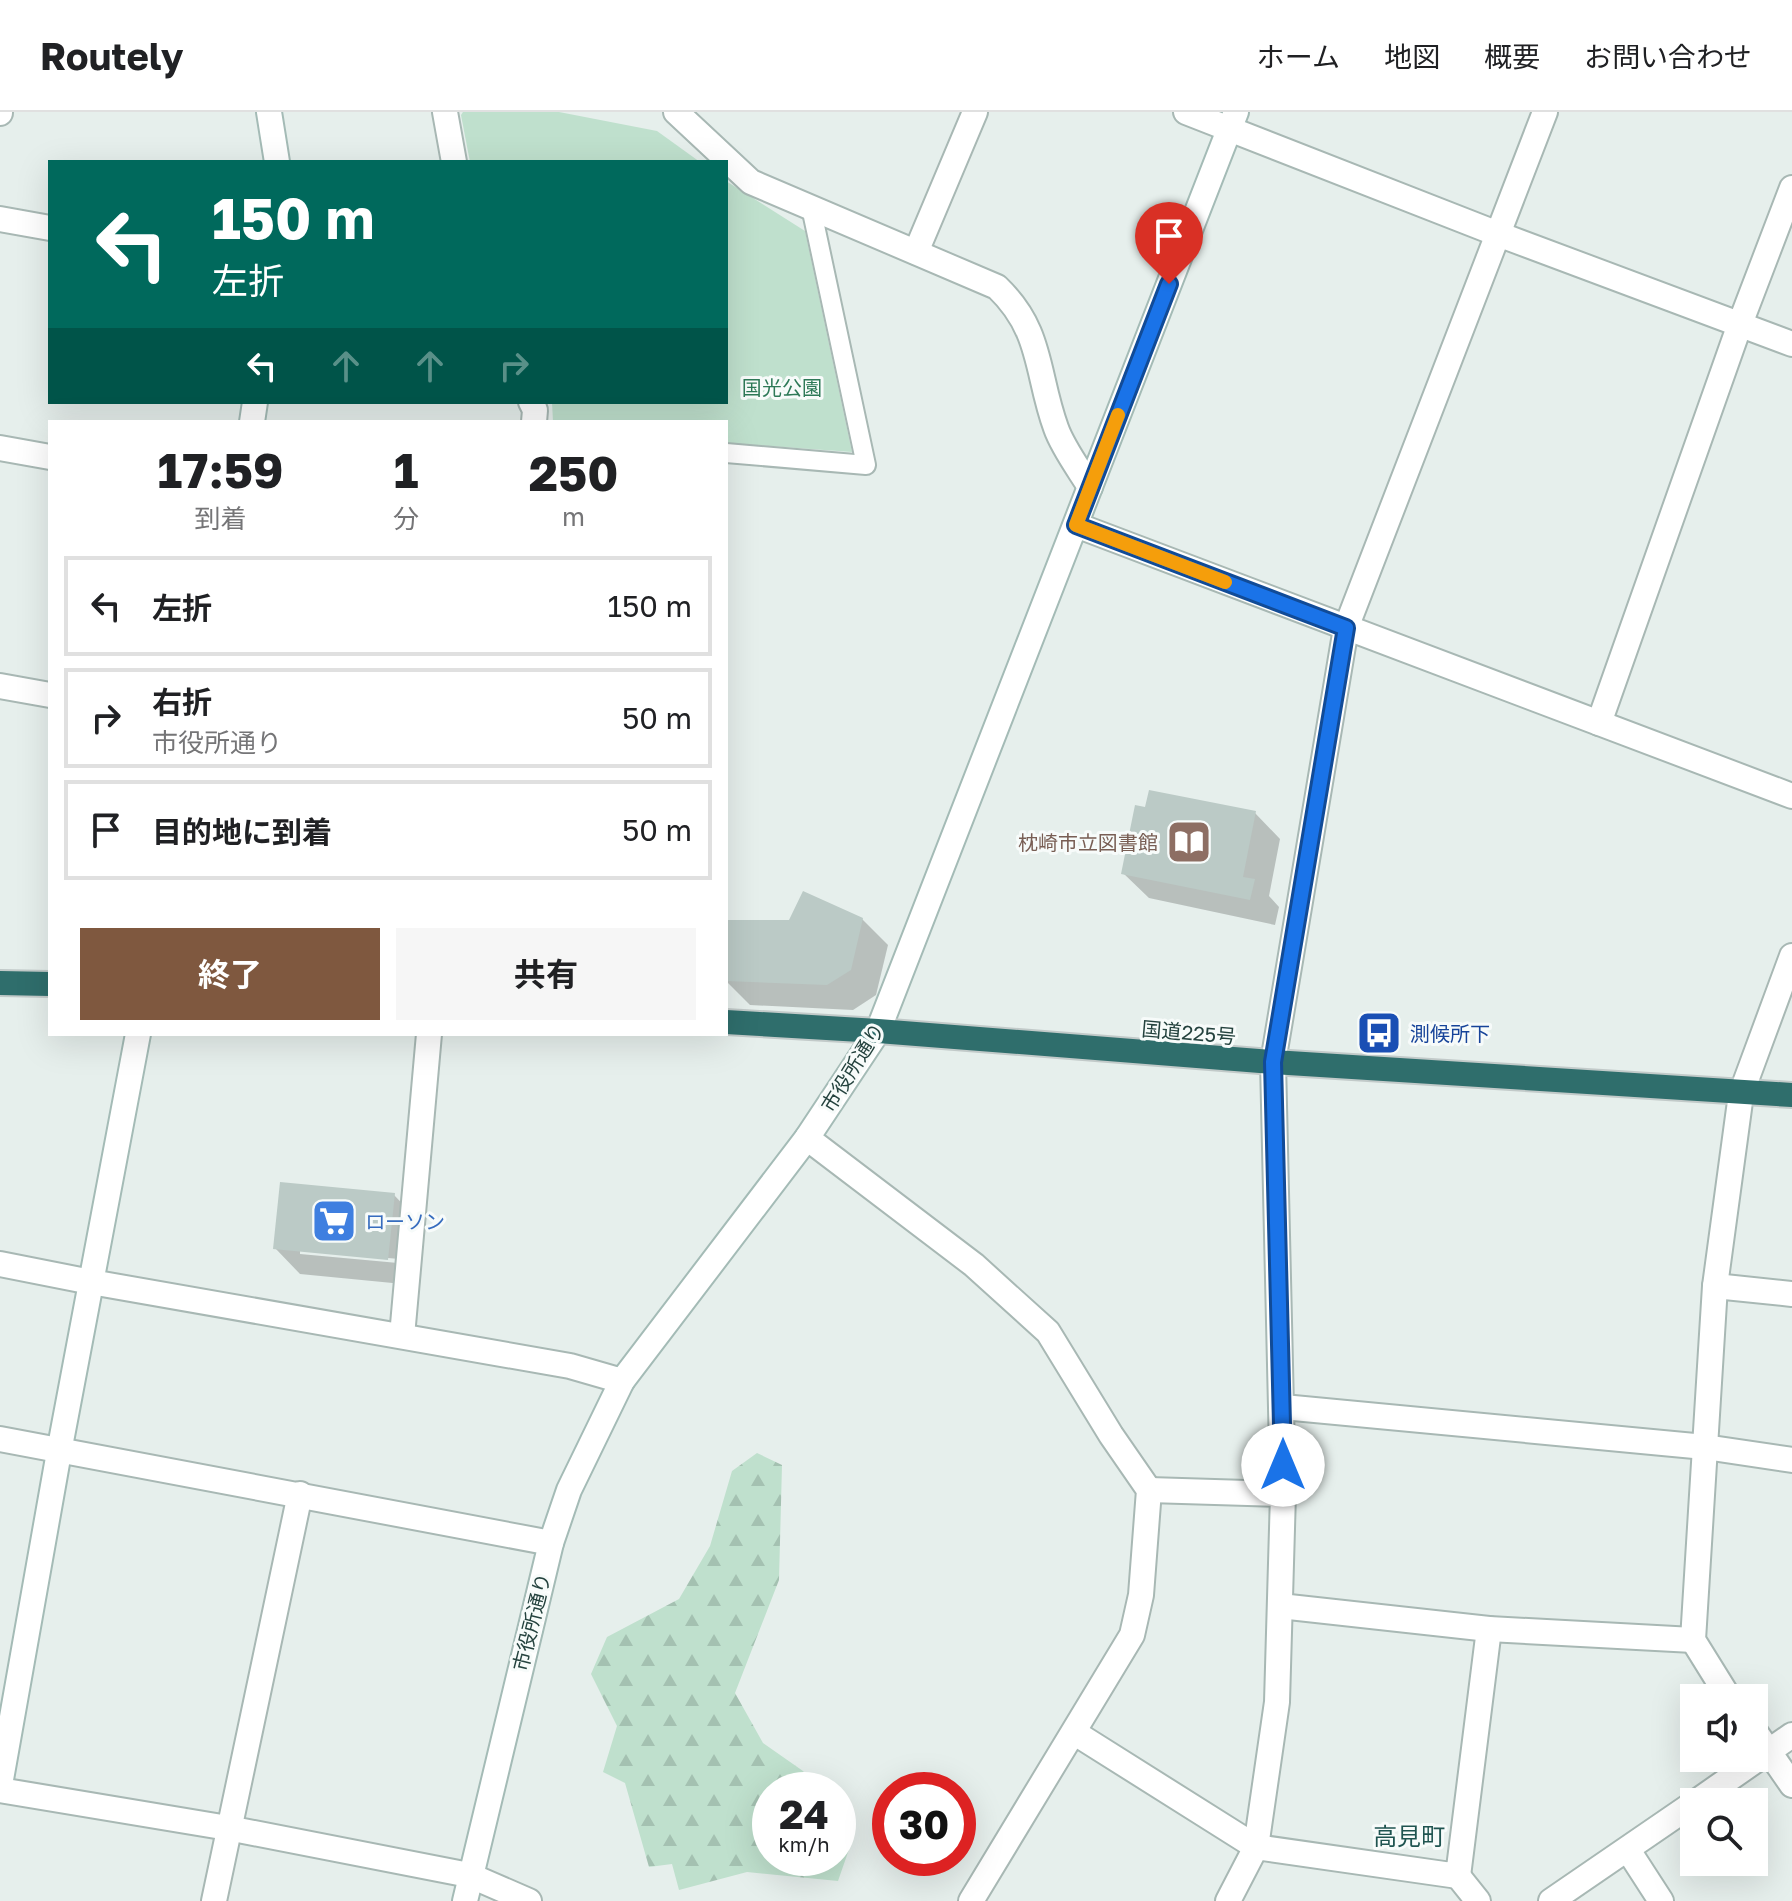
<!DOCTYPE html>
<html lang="ja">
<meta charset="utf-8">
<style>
:root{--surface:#fff;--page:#f6f6f6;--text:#202124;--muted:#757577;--line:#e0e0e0;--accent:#7f583f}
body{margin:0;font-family:"Golos Text","Noto Sans JP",sans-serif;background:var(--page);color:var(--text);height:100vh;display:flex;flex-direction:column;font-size:30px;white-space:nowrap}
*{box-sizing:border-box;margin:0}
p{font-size:26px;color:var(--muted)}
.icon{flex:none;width:44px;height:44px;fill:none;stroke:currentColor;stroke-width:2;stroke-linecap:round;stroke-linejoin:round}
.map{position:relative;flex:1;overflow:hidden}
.sheet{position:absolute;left:48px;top:308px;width:680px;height:616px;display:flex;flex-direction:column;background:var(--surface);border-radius:0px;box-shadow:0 8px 32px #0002}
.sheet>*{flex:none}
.banner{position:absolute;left:48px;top:48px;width:680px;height:244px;border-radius:0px;box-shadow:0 8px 32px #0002;background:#00695c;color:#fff;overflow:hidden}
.tools{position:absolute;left:1680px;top:1572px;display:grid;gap:16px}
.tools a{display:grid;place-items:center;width:88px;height:88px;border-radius:0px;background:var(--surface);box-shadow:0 8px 32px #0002;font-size:40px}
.speed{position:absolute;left:752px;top:1660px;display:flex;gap:16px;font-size:40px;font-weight:700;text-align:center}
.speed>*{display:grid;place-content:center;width:104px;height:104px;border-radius:50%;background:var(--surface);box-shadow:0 8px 32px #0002;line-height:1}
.speed small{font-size:20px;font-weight:400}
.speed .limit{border:12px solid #d22;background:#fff;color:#111}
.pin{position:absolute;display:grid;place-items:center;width:68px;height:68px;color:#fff;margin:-82px -34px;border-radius:50% 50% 50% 0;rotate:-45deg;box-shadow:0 0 8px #0007}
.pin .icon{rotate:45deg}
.me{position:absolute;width:88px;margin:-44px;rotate:0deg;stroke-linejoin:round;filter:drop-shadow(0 0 6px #0008)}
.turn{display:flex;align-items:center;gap:28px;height:168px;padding:0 32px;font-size:36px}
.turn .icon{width:104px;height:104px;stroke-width:2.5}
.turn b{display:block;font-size:56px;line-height:68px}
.lanes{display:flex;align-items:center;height:76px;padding:0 32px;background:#0003;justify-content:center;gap:40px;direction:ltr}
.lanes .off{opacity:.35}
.eta{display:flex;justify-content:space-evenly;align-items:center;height:136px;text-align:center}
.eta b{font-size:48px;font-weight:700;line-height:56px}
.cta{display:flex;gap:16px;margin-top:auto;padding:16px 32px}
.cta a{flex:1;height:92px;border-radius:0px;background:var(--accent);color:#fff;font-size:32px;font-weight:700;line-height:92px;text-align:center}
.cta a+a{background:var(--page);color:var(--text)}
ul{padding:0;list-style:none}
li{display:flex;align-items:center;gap:24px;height:100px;margin:0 16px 12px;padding:0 16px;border:4px solid var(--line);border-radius:0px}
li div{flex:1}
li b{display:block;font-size:30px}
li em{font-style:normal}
header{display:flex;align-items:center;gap:48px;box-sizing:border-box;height:112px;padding:0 40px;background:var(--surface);border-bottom:2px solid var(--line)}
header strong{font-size:38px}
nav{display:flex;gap:44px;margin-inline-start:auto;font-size:28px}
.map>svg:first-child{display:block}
.forest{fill:url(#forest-firs)}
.park{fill:#bfe0cd}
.shadow{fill:#0003;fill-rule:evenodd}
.building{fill:#bbcac6}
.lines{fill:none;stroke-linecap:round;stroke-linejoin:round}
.lane-casing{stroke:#a8b8b4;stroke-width:22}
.street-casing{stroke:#a8b8b4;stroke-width:28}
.secondary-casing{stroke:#a4bbb6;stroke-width:28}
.highway-casing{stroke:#c2cac9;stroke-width:28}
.lane{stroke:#fff;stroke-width:18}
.street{stroke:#fff;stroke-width:24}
.secondary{stroke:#fff;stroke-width:24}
.highway{stroke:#2f6e6c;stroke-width:24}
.route-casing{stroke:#114b97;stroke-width:20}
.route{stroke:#1a73e8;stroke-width:14}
.slow{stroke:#f59e0b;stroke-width:14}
.labels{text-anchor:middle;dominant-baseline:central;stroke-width:6;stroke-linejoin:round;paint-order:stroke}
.park-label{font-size:20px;fill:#2d7957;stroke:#f7fbfa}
.education-label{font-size:20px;fill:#785e54;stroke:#f7fbfa;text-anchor:end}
.street-label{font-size:20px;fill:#24423e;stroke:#f7fbfa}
.transit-label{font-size:20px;fill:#164399;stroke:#f7fbfa;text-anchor:start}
.shop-label{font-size:20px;fill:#366cbe;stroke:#f7fbfa;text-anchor:start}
.quarter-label{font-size:24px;fill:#1f5450;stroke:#f7fbfa}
</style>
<header>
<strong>Routely</strong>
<nav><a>ホーム</a><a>地図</a><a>概要</a><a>お問い合わせ</a></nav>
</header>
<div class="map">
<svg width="1792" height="1789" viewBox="0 0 1792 1789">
<defs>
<pattern id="forest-firs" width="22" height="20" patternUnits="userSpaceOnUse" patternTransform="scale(2)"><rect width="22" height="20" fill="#bfe0cd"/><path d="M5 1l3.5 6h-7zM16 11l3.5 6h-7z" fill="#a4c1b1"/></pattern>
</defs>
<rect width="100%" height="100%" fill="#e6efec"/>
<polygon class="forest" points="757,1341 782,1353 779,1468 735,1581 763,1631 803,1659 819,1678 770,1678 770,1746 838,1746 838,1702 854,1723 838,1769 747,1760 679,1778 672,1752 649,1755 625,1671 603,1660 617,1614 591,1562 607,1525 679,1487 710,1434 732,1359"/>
<g class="park">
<polygon points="463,0 559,0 657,19 700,50 470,50 461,3"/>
<polygon points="726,69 805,119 852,340 726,331 726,310 553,310 552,290 726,290"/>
</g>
<g class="shadow">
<polygon points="1255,701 1280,727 1269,784 1279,795 1275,813 1149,786 1123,761"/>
<polygon points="862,807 888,833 876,883 853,898 750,893 726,869 730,810"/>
<path d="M394 1083 419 1109 413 1173 300 1162 275 1136ZM300 1138 399 1147 398 1151 300 1142Z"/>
</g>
<g class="building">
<polygon points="1149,678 1256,699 1243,765 1255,767 1250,788 1121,762 1135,693 1145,695"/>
<polygon points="803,779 863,806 851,858 827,873 726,869 728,808 789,808"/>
<polygon points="280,1070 395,1081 388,1148 273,1137"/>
</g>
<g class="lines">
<g class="lane-casing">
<polyline id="lane" points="726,341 866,353 811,95"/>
</g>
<g class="street-casing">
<g id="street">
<polyline points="445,0 454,50"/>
<path d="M676 0 751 70 997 175C1043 219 1036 261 1056 316 1063 336 1079 357 1090 375"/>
<polyline points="1186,0 1498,122 1792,232"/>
<polyline points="0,1 0,0"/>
<polyline points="0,107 50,116"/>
<polyline points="916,140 975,0"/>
<polyline points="531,290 535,298 534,310"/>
<polyline points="0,336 50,345"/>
<polyline points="1076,413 1792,684"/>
<polyline points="0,574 50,583"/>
<polyline points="1599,611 1740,212 1792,76"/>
<polyline points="807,1026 974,1153 1048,1220 1111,1323 1149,1378 1141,1483 1132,1523 971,1789"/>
<polyline points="0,1152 91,1170 570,1254 622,1269"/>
<polyline points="1715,1174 1792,1182"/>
<polyline points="402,1224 429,922"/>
<polyline points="1283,1295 1705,1335 1792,1348"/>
<polyline points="0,1327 551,1431"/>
<polyline points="1149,1378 1283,1382"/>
<polyline points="1280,1494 1489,1517 1693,1528"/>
<polyline points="1729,1586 1693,1528 1715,1174 1741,982 1792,844"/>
<polyline points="1754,1618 1792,1673"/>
<polyline points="1075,1621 1256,1735 1458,1764 1489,1517"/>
<polyline points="0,1678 228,1716 469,1763 529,1789"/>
<polyline points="1696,1690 1792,1623"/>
<polyline points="1628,1738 1661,1789"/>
<polyline points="1458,1764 1478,1789"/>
<polyline points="214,1789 300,1382"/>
<polyline points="1228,1789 1256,1735 1277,1590 1283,1382 1273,950 1346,516 1545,0"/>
<polyline points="1551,1789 1694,1691"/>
</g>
</g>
<g class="secondary-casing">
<g id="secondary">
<polyline points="269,0 277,50"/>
<polyline points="252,310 255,290"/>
<polyline points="0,1673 59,1340 138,922"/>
<polyline points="465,1789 551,1431 569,1378 622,1269 807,1026 878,919 1236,0"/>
</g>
</g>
<g class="highway-casing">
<g id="highway">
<polyline points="0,871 50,872"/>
<polyline points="726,910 878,919 1273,950 1792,983"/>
</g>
</g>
<use href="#lane" class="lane"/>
<use href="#street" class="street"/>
<use href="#secondary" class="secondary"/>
<use href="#highway" class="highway"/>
</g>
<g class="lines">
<g class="route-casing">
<polyline id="route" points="1169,172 1076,413 1346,516 1273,950 1283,1353"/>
</g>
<use href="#route" class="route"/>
<polyline class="slow" points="1118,303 1076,413 1225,470"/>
</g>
<defs>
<g id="library-square" transform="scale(2.3)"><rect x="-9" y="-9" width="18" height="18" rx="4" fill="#8d6e63" stroke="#f7fbfa"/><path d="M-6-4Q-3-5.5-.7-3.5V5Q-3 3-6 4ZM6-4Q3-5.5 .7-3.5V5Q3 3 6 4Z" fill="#fff"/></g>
<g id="bus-square" transform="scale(2.3)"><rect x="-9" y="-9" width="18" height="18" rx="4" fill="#1a4fb4" stroke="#f7fbfa"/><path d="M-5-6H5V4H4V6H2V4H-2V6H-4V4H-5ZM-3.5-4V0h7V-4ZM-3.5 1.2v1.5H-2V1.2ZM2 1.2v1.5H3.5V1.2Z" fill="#fff"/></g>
<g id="supermarket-square" transform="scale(2.3)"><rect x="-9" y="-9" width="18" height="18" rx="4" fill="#3f7fe0" stroke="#f7fbfa"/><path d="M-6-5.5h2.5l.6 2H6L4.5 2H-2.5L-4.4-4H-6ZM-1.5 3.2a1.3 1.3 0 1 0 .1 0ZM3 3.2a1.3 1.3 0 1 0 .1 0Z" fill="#fff"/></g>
</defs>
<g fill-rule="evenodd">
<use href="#library-square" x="1189" y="730"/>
<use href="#bus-square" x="1379" y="921"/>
<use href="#supermarket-square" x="334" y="1109"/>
</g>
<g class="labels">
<g class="park-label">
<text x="782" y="275">国光公園</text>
</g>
<g class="education-label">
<text x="1158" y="730">枕崎市立図書館</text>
</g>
<g class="street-label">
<text transform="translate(1189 920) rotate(5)">国道225号</text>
<text transform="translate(852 955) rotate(-58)">市役所通り</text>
<text transform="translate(531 1510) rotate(-76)">市役所通り</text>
</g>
<g class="transit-label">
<text x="1410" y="921">測候所下</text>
</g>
<g class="shop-label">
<text x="365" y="1109">ローソン</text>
</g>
<g class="quarter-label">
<text x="1409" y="1723">高見町</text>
</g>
</g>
</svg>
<div class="tools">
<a><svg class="icon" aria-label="sound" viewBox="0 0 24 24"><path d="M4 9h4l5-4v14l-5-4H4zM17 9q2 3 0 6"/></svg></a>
<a><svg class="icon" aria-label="search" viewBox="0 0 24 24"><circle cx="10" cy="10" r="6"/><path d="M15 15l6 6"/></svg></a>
</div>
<div class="speed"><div>24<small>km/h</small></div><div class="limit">30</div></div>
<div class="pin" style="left:1169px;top:172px;background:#d93025"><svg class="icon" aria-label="arrive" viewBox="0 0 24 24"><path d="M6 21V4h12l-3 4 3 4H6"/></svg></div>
<svg class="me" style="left:1283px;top:1353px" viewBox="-20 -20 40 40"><circle r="19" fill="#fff"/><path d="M0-13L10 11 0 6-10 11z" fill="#1a73e8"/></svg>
<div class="banner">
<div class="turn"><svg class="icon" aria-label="left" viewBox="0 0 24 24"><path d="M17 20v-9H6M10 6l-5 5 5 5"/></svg><div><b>150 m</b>左折</div></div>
<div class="lanes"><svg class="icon" aria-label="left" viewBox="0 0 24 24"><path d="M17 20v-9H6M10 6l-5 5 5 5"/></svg><svg class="icon off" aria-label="ahead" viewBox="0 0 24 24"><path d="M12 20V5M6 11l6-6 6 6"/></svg><svg class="icon off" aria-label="ahead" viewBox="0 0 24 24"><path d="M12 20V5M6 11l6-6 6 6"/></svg><svg class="icon off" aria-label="right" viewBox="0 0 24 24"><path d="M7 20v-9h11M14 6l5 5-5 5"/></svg></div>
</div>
<section class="sheet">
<div class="eta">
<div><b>17:59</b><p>到着</p></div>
<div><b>1</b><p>分</p></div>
<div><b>250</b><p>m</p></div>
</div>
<ul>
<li><svg class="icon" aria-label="left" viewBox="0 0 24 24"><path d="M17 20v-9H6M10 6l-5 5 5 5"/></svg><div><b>左折</b></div><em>150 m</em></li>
<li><svg class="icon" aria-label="right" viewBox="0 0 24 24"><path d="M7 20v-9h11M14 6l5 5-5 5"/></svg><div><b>右折</b><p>市役所通り</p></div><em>50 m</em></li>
<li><svg class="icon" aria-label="arrive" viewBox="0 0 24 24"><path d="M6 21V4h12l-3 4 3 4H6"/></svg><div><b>目的地に到着</b></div><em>50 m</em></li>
</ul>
<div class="cta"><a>終了</a><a>共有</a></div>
</section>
</div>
